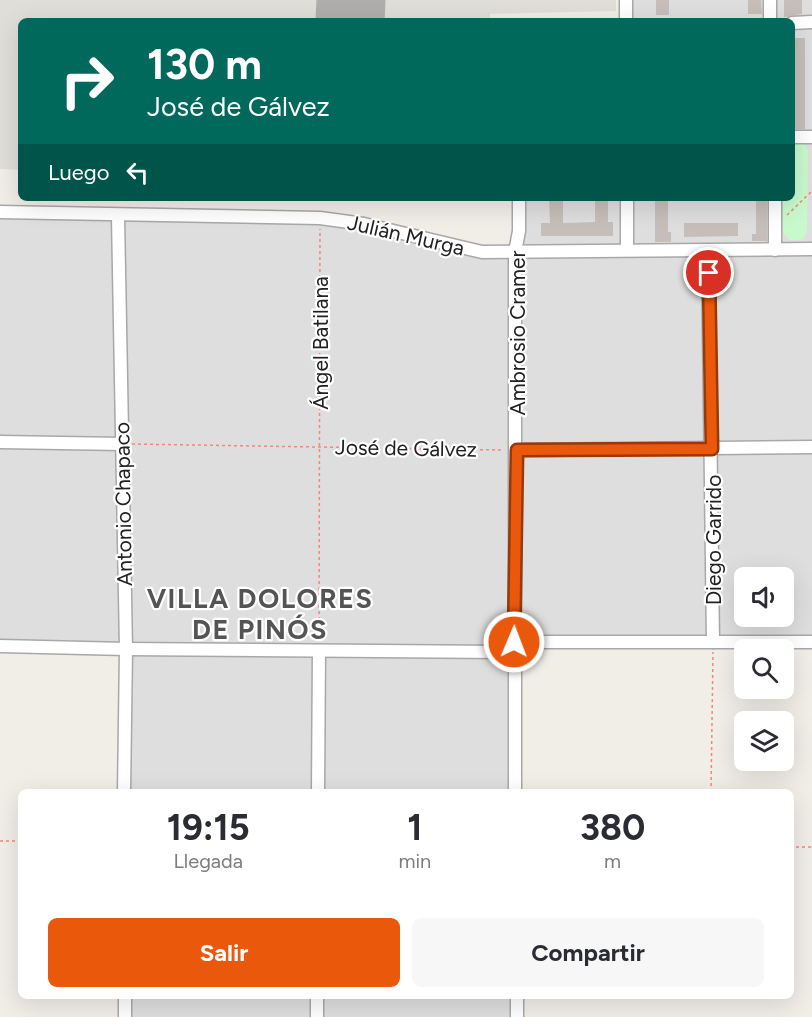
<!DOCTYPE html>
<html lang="es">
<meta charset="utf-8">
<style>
:root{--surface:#fff;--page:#f7f7f7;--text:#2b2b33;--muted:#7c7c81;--accent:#ea580c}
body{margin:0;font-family:Figtree,sans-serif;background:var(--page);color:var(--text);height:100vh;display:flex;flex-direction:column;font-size:22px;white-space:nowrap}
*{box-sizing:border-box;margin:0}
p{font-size:20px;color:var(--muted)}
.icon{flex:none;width:33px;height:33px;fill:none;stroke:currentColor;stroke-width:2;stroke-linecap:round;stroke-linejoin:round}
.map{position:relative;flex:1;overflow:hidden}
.details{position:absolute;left:18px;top:789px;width:776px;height:210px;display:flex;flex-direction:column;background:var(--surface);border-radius:9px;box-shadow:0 6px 24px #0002}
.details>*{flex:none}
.top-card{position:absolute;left:18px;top:18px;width:777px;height:183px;border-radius:9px;box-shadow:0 6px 24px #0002;background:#00695c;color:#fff;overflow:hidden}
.controls{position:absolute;left:734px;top:567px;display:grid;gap:12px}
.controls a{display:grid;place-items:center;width:60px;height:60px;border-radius:9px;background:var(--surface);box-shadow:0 6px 24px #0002;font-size:30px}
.pin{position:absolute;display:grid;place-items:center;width:51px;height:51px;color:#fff;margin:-26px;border:3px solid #fff;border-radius:50%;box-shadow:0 2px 6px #0007}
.me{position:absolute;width:66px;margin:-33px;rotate:1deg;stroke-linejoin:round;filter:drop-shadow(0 0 4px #0008)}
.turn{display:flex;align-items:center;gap:21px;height:126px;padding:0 30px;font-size:27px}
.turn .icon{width:78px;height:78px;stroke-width:2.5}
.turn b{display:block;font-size:42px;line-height:51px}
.then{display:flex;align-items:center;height:57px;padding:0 30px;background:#0003;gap:12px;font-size:22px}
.eta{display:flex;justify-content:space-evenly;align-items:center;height:102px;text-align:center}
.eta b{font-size:36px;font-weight:700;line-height:42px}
.primary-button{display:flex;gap:12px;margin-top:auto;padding:12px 30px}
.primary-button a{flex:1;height:69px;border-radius:9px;background:var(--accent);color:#fff;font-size:24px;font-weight:700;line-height:69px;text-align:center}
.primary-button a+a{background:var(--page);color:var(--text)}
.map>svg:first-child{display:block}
.residential{fill:#dfdede;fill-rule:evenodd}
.airport{fill:#e0ded9}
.park{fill:#c8f9cd}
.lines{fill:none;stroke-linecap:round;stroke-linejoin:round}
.runway{stroke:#b0aeac;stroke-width:69}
.building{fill:#c6beb8}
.minor-casing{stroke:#a8a8a8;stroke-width:15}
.path{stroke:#f68574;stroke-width:1.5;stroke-dasharray:3 3;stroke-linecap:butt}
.minor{stroke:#fff;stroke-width:12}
.route-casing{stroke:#983908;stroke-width:15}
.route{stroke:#ea580c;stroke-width:10}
.labels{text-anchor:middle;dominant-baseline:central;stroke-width:4.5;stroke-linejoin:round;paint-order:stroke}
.street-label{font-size:21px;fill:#212121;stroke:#fff}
.district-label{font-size:27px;font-weight:bold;letter-spacing:1.5px;fill:#545454;stroke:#fff}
</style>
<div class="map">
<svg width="812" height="1017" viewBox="0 0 812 1017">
<rect width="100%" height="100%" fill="#f1eee8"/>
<g class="residential">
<path d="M626 0H812V642H514L515 792H124L126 650 0 646V212L283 217 515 252 519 198H792V21H626ZM744 578H783V616H744Z"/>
<rect x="125" y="996" width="392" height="21"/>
</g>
<polygon class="airport" points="0,0 616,0 616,11 490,14 490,21 21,21 21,170 0,169"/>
<polygon class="park" points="792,144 804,144 808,150 807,232 802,240 790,240 783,233 783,198 792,198"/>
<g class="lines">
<polyline class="runway" points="350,21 351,0"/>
</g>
<g class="building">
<rect x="656" y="0" width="13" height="15"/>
<polygon points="748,0 761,0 762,14 748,14"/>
<polygon points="784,0 802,0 802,14 784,17"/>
<rect x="792" y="38" width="13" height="91"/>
<polygon points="549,198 563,198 563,223 595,222 595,198 608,198 608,222 613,222 613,236 541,236 541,223 550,223"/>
<polygon points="655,198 668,198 668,232 671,232 671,242 655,242"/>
<polygon points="756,198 767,198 767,241 752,241 752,234 756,234"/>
<polygon points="684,223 738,223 738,236 684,237"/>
</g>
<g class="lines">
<g class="minor-casing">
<g id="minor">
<polyline points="770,0 770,21"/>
<polyline points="626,21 626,0"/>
<polyline points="792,23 812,22"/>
<polyline points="792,137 812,137"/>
<polyline points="627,198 627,250"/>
<polyline points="0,212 320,218 364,224 482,252 812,249"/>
<polyline points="118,216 126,649 124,792"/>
<polyline points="775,250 775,198"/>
<polyline points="708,252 713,642"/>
<polyline points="0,442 122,444"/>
<polyline points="517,450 812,447"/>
<polyline points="0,646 126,649 501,652 514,642 812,642"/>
<polyline points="318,792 319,651"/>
<polyline points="515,792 515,252 519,231 519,198"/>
<polyline points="125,996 125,1017"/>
<polyline points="517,996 517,1017"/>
<polyline points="317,1017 317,996"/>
</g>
</g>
<g class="path">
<polyline points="787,215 812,191"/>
<polyline points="132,444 502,450"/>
<polyline points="319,638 320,229"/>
<polyline points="711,792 713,652"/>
<polyline points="0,841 21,841"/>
<polyline points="790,847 812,847"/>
</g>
<use href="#minor" class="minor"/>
</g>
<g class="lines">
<g class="route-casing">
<polyline id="route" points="514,642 517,450 712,449 709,273"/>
</g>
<use href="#route" class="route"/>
</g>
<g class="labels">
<g class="street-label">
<text transform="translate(406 235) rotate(13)">Julián Murga</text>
<text transform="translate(517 333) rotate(-90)">Ambrosio Cramer</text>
<text transform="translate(320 343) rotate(-90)">Ángel Batilana</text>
<text transform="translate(406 448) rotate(1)">José de Gálvez</text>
<text transform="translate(123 504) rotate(-91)">Antonio Chapaco</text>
<text transform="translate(713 540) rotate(-90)">Diego Garrido</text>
</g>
<g class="district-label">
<text x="260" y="598">VILLA DOLORES<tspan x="260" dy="31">DE PINÓS</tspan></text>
</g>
</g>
</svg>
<div class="controls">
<a><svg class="icon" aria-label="sound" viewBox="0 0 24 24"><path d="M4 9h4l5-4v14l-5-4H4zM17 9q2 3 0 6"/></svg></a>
<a><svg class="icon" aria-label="search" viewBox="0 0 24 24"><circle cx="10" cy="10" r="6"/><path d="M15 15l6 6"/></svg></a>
<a><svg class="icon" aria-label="layers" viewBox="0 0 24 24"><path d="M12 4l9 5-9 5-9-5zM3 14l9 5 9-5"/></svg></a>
</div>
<div class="pin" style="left:709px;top:273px;background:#d93025"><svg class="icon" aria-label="arrive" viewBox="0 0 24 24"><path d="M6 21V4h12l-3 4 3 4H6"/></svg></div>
<svg class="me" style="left:514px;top:642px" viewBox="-20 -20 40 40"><circle r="17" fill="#ea580c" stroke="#fff" stroke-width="3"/><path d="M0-11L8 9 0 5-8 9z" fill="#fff"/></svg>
<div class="top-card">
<div class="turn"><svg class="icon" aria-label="right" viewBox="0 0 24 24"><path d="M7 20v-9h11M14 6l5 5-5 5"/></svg><div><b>130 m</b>José de Gálvez</div></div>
<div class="then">Luego<svg class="icon" aria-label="left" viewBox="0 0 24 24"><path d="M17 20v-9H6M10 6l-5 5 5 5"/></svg></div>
</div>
<section class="details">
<div class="eta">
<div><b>19:15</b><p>Llegada</p></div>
<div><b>1</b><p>min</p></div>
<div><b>380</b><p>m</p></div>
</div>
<div class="primary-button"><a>Salir</a><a>Compartir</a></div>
</section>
</div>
